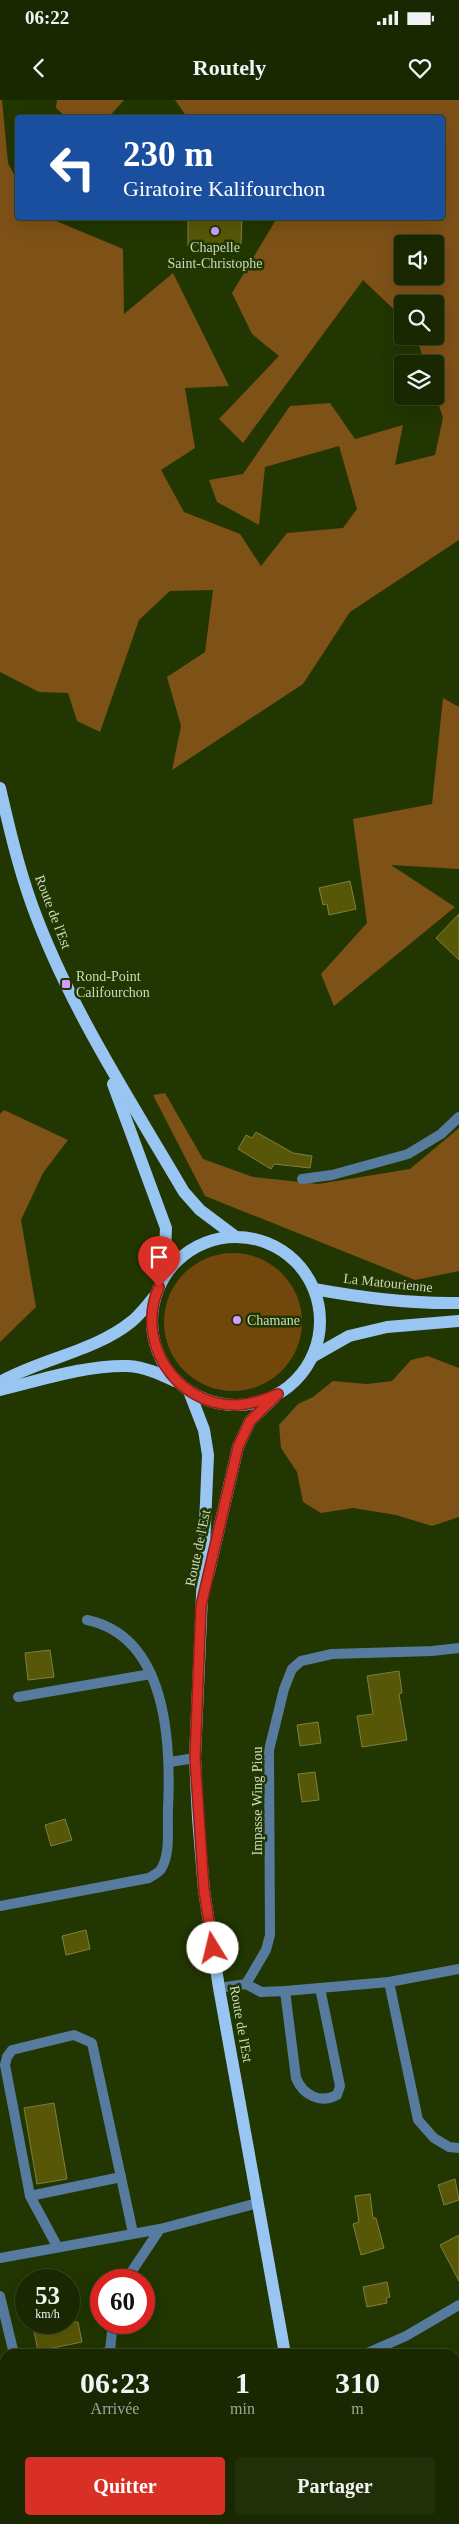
<!DOCTYPE html>
<html lang="fr">
<meta charset="utf-8">
<style>
:root{--surface:#192800;--page:#22300a;--text:#f1f3f6;--muted:#9fa699;--line:#374422;--accent:#d93025}
body{margin:0;font-family:Georgia,serif;background:var(--page);color:var(--text);height:100vh;display:flex;flex-direction:column;font-size:19px;white-space:nowrap}
*{box-sizing:border-box;margin:0}
p{font-size:16px;color:var(--muted)}
.icon{flex:none;width:28px;height:28px;fill:none;stroke:currentColor;stroke-width:2;stroke-linecap:round;stroke-linejoin:round}
.map{position:relative;flex:1;overflow:hidden}
.side{position:absolute;left:0px;top:2249px;width:460px;height:176px;display:flex;flex-direction:column;background:var(--surface);border-radius:15px 15px 0 0;box-shadow:0 5px 20px #0002,0 0 0 1px var(--line)}
.side>*{flex:none}
.hud{position:absolute;left:15px;top:15px;width:430px;height:105px;border-radius:5px;box-shadow:0 5px 20px #0002,0 0 0 1px var(--line);background:#1a4fa0;color:#fff;overflow:hidden}
.tools{position:absolute;left:394px;top:135px;display:grid;gap:10px}
.tools a{display:grid;place-items:center;width:50px;height:50px;border-radius:5px;background:var(--surface);box-shadow:0 5px 20px #0002,0 0 0 1px var(--line);font-size:25px}
.speed{position:absolute;left:15px;top:2169px;display:flex;gap:10px;font-size:25px;font-weight:700;text-align:center}
.speed>*{display:grid;place-content:center;width:65px;height:65px;border-radius:50%;background:var(--surface);box-shadow:0 5px 20px #0002,0 0 0 1px var(--line);line-height:1}
.speed small{font-size:12px;font-weight:400}
.speed .limit{border:8px solid #d22;background:#fff;color:#111}
.pin{position:absolute;display:grid;place-items:center;width:42px;height:42px;color:#fff;margin:-51px -21px;border-radius:50% 50% 50% 0;rotate:-45deg;box-shadow:0 0 5px #0007}
.pin .icon{rotate:45deg}
.me{position:absolute;width:55px;margin:-28px;rotate:351deg;stroke-linejoin:round;filter:drop-shadow(0 0 4px #0008)}
.turn{display:flex;align-items:center;gap:18px;height:105px;padding:0 25px;font-size:22px}
.turn .icon{width:65px;height:65px;stroke-width:2.5}
.turn b{display:block;font-size:35px;line-height:42px}
.eta{display:flex;justify-content:space-evenly;align-items:center;height:85px;text-align:center}
.eta b{font-size:30px;font-weight:600;line-height:35px}
.button{display:flex;gap:10px;margin-top:auto;padding:10px 25px}
.button a{flex:1;height:58px;border-radius:5px;background:var(--accent);color:#fff;font-size:20px;font-weight:600;line-height:58px;text-align:center}
.button a+a{background:var(--page);color:var(--text)}
.status{display:flex;justify-content:space-between;align-items:center;height:35px;padding:0 25px;background:var(--surface);direction:ltr}
.status svg{height:14px;fill:currentColor}
header{display:flex;justify-content:space-between;align-items:center;height:65px;padding:0 25px;background:var(--surface);font-size:22px;font-weight:600}
.map>svg:first-child{display:block}
.green{fill:#71470b}
.forest{fill:#7e5117;fill-rule:evenodd}
.building{fill:#585707;stroke:#7f7f41}
.lines{fill:none;stroke-linecap:round;stroke-linejoin:round}
.lane{stroke:#567b9f;stroke-width:10}
.street{stroke:#567b9f;stroke-width:10}
.primary{stroke:#98c5f1;stroke-width:12}
.route-casing{stroke:#8d1f18;stroke-width:12}
.route{stroke:#d93025;stroke-width:9}
.poi-dot{fill:#d29dfd;stroke:#213600;stroke-width:2}
.labels{text-anchor:middle;dominant-baseline:central;stroke-width:5;stroke-linejoin:round;paint-order:stroke}
.poi-label{font-size:14px;fill:#ccdabd;stroke:#213600;text-anchor:start}
.street-label{font-size:14px;fill:#ccdabd;stroke:#213600}
</style>
<div class="status"><b>06:22</b><svg viewBox="0 0 49 12"><path d="M0 12V9h3v3zM5 12V6h3v6zM10 12V3h3v9zM15 12V0h3v12zM26 1h20v11H26zM47 4h2v5h-2z"/></svg></div>
<header><svg class="icon" aria-label="back" viewBox="0 0 24 24"><path d="M15 5l-7 7 7 7"/></svg>Routely<svg class="icon" aria-label="heart" viewBox="0 0 24 24"><path d="M12 20l-8-8c-3-5 5-10 8-4 3-6 11-1 8 4z"/></svg></header>
<div class="map">
<svg width="459" height="2424" viewBox="0 0 459 2424">
<rect width="100%" height="100%" fill="#213600"/>
<circle class="green" cx="233" cy="1222" r="69"/>
<g class="forest">
<path d="M0 0H2L8 63 17 80 18 118H49L123 149 124 214 173 173 229 286 185 288 195 348 161 370 184 412 240 434 261 466 287 433 343 428 357 409 339 346 265 367 259 425 217 402 209 380 243 374 290 306 330 303 355 339 403 325 395 365 435 355 443 318 435 293V264H425L416 236H435V204H402V217L363 180 243 343 219 319 279 256 252 234 232 193 277 118H442V18L187 17 175 0H459V440L350 512 303 584 172 670 181 626 167 577 205 552 213 490 170 491 139 520 100 632 77 621 68 593 39 592 0 572ZM402 144H435V176H402Z"/>
<polygon points="57,0 134,0 124,0 108,18 66,17 56,8"/>
<polygon points="443,598 459,607 459,769 391,765 455,807 334,906 321,874 367,823 353,719 432,704"/>
<polygon points="165,993 203,1059 253,1077 318,1084 410,1069 459,1028 459,1171 415,1180 205,1096 153,995"/>
<polygon points="4,1010 68,1040 43,1073 21,1120 36,1207 0,1242 0,1014"/>
<polygon points="428,1256 459,1268 459,1417 432,1426 396,1415 353,1408 321,1413 303,1402 297,1372 281,1348 279,1325 298,1304 313,1297 333,1281 367,1284 392,1281 411,1260"/>
</g>
<g class="building">
<polygon points="188,118 242,118 241,144 188,146"/>
<polygon points="350,781 356,809 329,815 327,804 323,805 319,788"/>
<polygon points="459,814 459,860 436,838"/>
<polygon points="256,1032 293,1053 312,1056 310,1068 274,1064 271,1069 238,1049 246,1035 252,1038"/>
<polygon points="50,1550 54,1577 28,1580 25,1553"/>
<polygon points="399,1571 402,1593 399,1594 407,1640 362,1647 357,1616 373,1614 367,1576"/>
<polygon points="318,1622 321,1643 300,1646 297,1625"/>
<polygon points="315,1672 319,1700 302,1702 298,1674"/>
<polygon points="65,1719 72,1740 51,1746 45,1725"/>
<polygon points="86,1830 90,1849 66,1855 62,1836"/>
<polygon points="54,2003 67,2079 37,2084 24,2008"/>
<polygon points="455,2079 459,2100 444,2105 438,2085"/>
<polygon points="370,2094 373,2118 376,2118 384,2148 361,2155 353,2124 359,2122 355,2096"/>
<polygon points="459,2135 459,2181 440,2145"/>
<polygon points="387,2182 390,2197 386,2198 387,2203 367,2207 363,2187"/>
<polygon points="32,2222 78,2222 82,2242 38,2251"/>
</g>
<g class="lines">
<g class="lane">
<polyline points="302,1079 332,1075 408,1054 441,1034 459,1017"/>
<polyline points="389,1882 418,2020 434,2038 449,2047 459,2048"/>
<polyline points="246,1884 261,1892 285,1891 389,1882 459,1869"/>
<path d="M285 1891 296 1978C303 1995 320 2004 337 1995L340 1986 320 1888"/>
<polyline points="30,2096 121,2077"/>
<polyline points="57,2146 30,2096 5,1965 7,1957 12,1950 74,1935 92,1943 133,2133"/>
<polyline points="0,2158 160,2129 258,2103"/>
<polyline points="126,2180 160,2129"/>
<polyline points="0,2196 14,2254"/>
<polyline points="99,2254 110,2251 113,2222"/>
<polyline points="457,2390 459,2390"/>
</g>
<g class="street">
<polyline points="18,1597 151,1574"/>
<polyline points="170,1662 195,1658"/>
<path d="M0 1806 149 1778C153 1775 159 1773 161 1769 171 1754 167 1727 168 1709 171 1644 168 1537 87 1520"/>
<polyline points="219,1888 246,1884 266,1850 270,1835 269,1650 284,1589 292,1569 301,1561 332,1554 432,1551 459,1548"/>
<polyline points="365,2254 406,2236 459,2205"/>
<polyline points="455,2324 459,2324"/>
</g>
<g class="primary">
<path d="M0 688C9 727 18 766 32 805 69 907 129 998 184 1092L200 1110 236 1137"/>
<polyline points="113,984 166,1128 164,1177"/>
<circle cx="236" cy="1221" r="84"/>
<path d="M314 1189C363 1198 409 1204 459 1203"/>
<polyline points="312,1257 349,1236 387,1227 459,1221"/>
<path d="M0 1282C41 1259 95 1251 131 1222 140 1215 147 1205 155 1196"/>
<path d="M0 1290C41 1280 85 1265 128 1266 145 1267 160 1274 175 1281"/>
<polyline points="189,1291 204,1330 208,1355 195,1658 198,1718 204,1790 219,1888 285,2254"/>
<polyline points="208,1476 238,1347 250,1321 274,1298"/>
<polyline points="315,2420 316,2424"/>
</g>
</g>
<g class="lines">
<g class="route-casing">
<path id="route" d="M159 1187C135 1240 174 1304 234 1305 250 1305 264 1300 278 1294L250 1321 238 1347 201 1506 195 1658 204 1790 213 1848"/>
</g>
<use href="#route" class="route"/>
</g>
<g class="poi-dot">
<circle cx="215" cy="131" r="5"/>
<rect x="61" y="879" width="10" height="10" rx="2.5"/>
<circle cx="237" cy="1220" r="5"/>
</g>
<g class="labels">
<g class="poi-label">
<text x="215" y="147" text-anchor="middle">Chapelle<tspan x="215" dy="16">Saint-Christophe</tspan></text>
<text x="76" y="876">Rond-Point<tspan x="76" dy="16">Califourchon</tspan></text>
<text x="247" y="1220">Chamane</text>
</g>
<g class="street-label">
<text transform="translate(53 812) rotate(69)">Route de l'Est</text>
<text transform="translate(388 1183) rotate(6)">La Matourienne</text>
<text transform="translate(198 1448) rotate(-78)">Route de l'Est</text>
<text transform="translate(257 1701) rotate(-90)">Impasse Wing Piou</text>
<text transform="translate(241 1924) rotate(80)">Route de l'Est</text>
</g>
</g>
</svg>
<div class="tools">
<a><svg class="icon" aria-label="sound" viewBox="0 0 24 24"><path d="M4 9h4l5-4v14l-5-4H4zM17 9q2 3 0 6"/></svg></a>
<a><svg class="icon" aria-label="search" viewBox="0 0 24 24"><circle cx="10" cy="10" r="6"/><path d="M15 15l6 6"/></svg></a>
<a><svg class="icon" aria-label="layers" viewBox="0 0 24 24"><path d="M12 4l9 5-9 5-9-5zM3 14l9 5 9-5"/></svg></a>
</div>
<div class="speed"><div>53<small>km/h</small></div><div class="limit">60</div></div>
<div class="pin" style="left:159px;top:1187px;background:#d93025"><svg class="icon" aria-label="arrive" viewBox="0 0 24 24"><path d="M6 21V4h12l-3 4 3 4H6"/></svg></div>
<svg class="me" style="left:213px;top:1848px" viewBox="-20 -20 40 40"><circle r="19" fill="#fff"/><path d="M0-13L10 11 0 6-10 11z" fill="#d93025"/></svg>
<div class="hud">
<div class="turn"><svg class="icon" aria-label="left" viewBox="0 0 24 24"><path d="M17 20v-9H6M10 6l-5 5 5 5"/></svg><div><b>230 m</b>Giratoire Kalifourchon</div></div>
</div>
<section class="side">
<div class="eta">
<div><b>06:23</b><p>Arrivée</p></div>
<div><b>1</b><p>min</p></div>
<div><b>310</b><p>m</p></div>
</div>
<div class="button"><a>Quitter</a><a>Partager</a></div>
</section>
</div>
